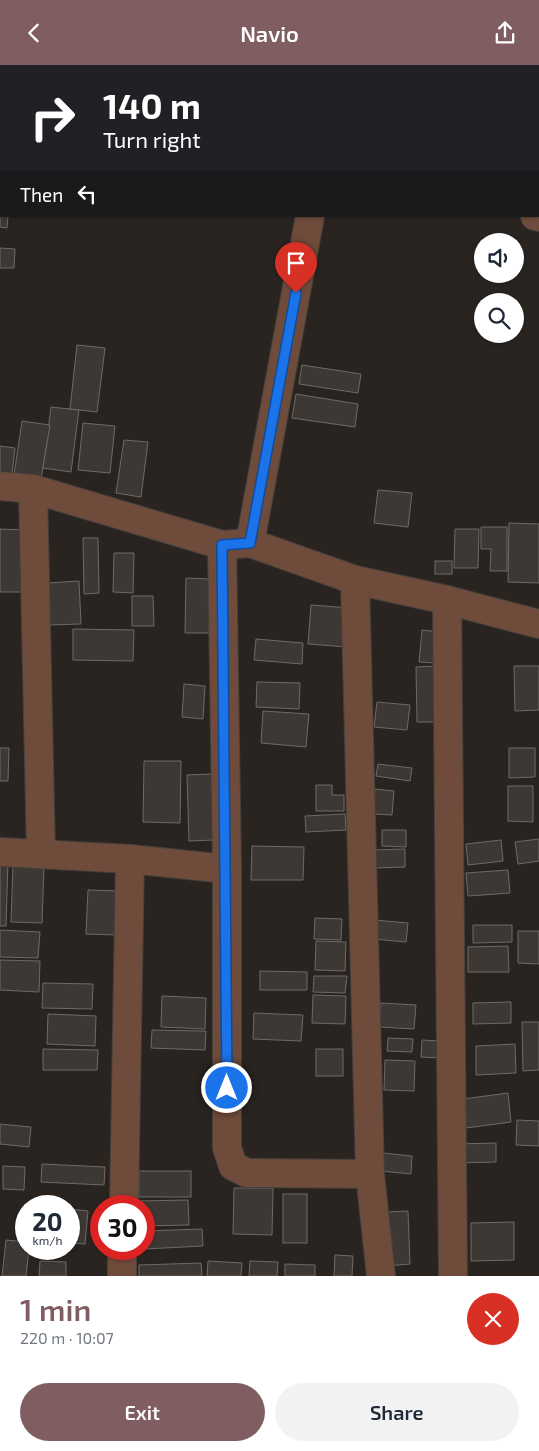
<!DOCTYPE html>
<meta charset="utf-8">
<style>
:root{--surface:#fff;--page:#f2f2f3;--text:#1f2937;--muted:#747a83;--accent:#7f5d61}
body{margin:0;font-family:"Exo 2",sans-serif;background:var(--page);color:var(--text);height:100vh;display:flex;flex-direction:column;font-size:19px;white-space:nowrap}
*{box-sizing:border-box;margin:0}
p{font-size:16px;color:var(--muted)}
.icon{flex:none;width:28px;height:28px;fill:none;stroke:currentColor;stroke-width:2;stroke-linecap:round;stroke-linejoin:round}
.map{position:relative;height:1211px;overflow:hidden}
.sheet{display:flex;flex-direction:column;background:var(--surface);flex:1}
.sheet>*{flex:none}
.hud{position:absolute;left:0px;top:0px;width:540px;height:152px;box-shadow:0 1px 4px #0004;background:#202124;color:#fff;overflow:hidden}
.tools{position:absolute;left:474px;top:168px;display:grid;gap:10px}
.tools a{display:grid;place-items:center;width:50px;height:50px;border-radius:50%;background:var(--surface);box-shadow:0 1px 4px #0004;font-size:25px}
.speed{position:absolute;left:15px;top:1130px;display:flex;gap:10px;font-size:25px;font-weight:700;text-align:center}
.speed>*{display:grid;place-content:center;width:65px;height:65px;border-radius:50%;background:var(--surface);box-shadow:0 1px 4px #0004;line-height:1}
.speed small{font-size:12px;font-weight:400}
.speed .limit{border:8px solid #d22;background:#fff;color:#111}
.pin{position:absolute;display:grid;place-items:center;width:42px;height:42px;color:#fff;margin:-51px -21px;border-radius:50% 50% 50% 0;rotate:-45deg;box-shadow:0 0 5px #0007}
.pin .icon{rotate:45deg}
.me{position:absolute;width:55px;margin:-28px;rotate:0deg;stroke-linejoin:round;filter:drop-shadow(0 0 4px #0008)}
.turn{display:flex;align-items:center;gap:18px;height:105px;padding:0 20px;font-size:22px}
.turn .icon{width:65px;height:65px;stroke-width:2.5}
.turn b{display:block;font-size:35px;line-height:42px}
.then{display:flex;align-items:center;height:48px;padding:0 20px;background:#0003;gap:10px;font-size:19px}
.round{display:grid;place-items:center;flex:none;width:52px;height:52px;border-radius:26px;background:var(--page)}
.head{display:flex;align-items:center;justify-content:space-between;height:85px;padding:0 20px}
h1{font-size:30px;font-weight:600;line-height:38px;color:var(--accent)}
.primary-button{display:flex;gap:10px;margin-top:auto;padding:10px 20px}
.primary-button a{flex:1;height:58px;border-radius:30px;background:var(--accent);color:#fff;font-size:20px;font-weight:600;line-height:58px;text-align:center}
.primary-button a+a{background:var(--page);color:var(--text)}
header{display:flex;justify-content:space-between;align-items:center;height:65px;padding:0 20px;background:var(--accent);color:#fff;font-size:22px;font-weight:600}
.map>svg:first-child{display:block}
.building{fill:#3e3835;stroke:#706a66}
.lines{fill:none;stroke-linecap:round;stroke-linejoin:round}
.street-casing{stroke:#45403c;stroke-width:30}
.street{stroke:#6f4b3b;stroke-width:28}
.route-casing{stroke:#114b97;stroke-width:12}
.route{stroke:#1a73e8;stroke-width:9}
</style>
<header><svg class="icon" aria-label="back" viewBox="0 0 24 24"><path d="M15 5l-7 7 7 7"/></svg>Navio<svg class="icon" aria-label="share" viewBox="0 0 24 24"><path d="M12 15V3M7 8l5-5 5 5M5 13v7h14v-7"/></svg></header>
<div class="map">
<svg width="539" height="1211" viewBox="0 0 539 1211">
<rect width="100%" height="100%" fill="#292420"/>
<g class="building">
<polygon points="0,0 23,0 1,1 1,151 8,151 7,163 0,162"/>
<polygon points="0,183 15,184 14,203 0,203"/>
<polygon points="77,280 105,283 97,347 70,344"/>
<polygon points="302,300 361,309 358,328 299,319"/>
<polygon points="296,329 358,339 355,362 292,353"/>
<polygon points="51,342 79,345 71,407 43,403"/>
<polygon points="22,356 50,360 41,414 14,410"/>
<polygon points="83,358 115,361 110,408 78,405"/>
<polygon points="124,375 148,377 141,432 116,428"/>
<polygon points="0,381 15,383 12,409 0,408"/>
<polygon points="378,425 412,428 408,462 374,458"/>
<polygon points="509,458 539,459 539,518 508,517"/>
<polygon points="481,462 507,462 507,506 490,506 491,484 481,484"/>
<polygon points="0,464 25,465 23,527 0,527"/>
<polygon points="455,464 479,464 478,503 454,503"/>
<polygon points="83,473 98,473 99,528 84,529"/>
<polygon points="114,488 134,488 133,528 113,527"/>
<rect x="435" y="496" width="17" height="13"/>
<polygon points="186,513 211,514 209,568 185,568"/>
<polygon points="79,516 81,559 49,560 47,518"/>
<polygon points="132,531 153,531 154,561 132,561"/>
<polygon points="311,540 350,543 347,582 308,579"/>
<polygon points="73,564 134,565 133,596 73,595"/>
<polygon points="422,565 440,567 437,598 419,597"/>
<polygon points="256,574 303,578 302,599 254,595"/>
<polygon points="439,601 440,657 417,657 416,602"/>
<polygon points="514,601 539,601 539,645 515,646"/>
<polygon points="257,617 300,618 299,644 256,642"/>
<polygon points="184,619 205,621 203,654 182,652"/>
<polygon points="377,637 410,640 407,665 374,662"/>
<polygon points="263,646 309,649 306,682 261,678"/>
<polygon points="0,683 9,683 8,716 0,716"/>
<polygon points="509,683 535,683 535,712 509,713"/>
<polygon points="144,696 181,696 180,758 143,757"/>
<polygon points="378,699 412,703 410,716 376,711"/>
<polygon points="212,709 214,775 189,776 187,710"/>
<polygon points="316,720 332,720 332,730 344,730 344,746 316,746"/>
<polygon points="508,721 533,721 533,757 508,756"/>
<polygon points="375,724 394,726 392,750 373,749"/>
<polygon points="345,749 346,765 306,767 305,751"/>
<polygon points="382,765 406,765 406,782 382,781"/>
<polygon points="539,774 539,796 518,799 515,777"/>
<polygon points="501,775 503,796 468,800 466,779"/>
<polygon points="252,781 304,782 303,815 251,815"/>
<polygon points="405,784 405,802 374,803 374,785"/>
<polygon points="0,796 8,796 6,861 0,861"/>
<polygon points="13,800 44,801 42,858 11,857"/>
<polygon points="508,805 510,828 468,831 466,808"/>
<polygon points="88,825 119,826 118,870 86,869"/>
<polygon points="315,853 342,854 341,875 314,874"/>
<polygon points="375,855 408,858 406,877 373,874"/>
<polygon points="473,860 512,860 512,877 473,878"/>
<polygon points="0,865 40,867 38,893 0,892"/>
<polygon points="518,866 539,866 539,899 518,898"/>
<polygon points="316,876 346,877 345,906 315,905"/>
<polygon points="508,881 509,907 468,907 468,882"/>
<polygon points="0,895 40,896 39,927 0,925"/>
<polygon points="260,906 307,907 307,925 260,925"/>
<polygon points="314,911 347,911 345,928 313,927"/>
<polygon points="43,918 93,919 92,944 42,943"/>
<polygon points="313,930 346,931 345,959 312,958"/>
<polygon points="162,931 206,933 205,964 161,962"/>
<polygon points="511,937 511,958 473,959 473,938"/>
<polygon points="381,938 416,940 414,964 379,962"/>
<polygon points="254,948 303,950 301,976 253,974"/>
<polygon points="48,949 96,951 95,981 47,979"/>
<polygon points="522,957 539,957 539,1005 523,1006"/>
<polygon points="152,965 206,966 205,985 151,983"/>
<polygon points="388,973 413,974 412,987 387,986"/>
<polygon points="422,975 441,976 440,993 421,992"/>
<polygon points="515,979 516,1008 476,1010 476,981"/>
<polygon points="43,984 98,985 97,1005 43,1005"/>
<rect x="316" y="984" width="27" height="27"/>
<polygon points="385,995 415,996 414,1026 384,1025"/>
<polygon points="508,1028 511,1057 466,1063 463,1034"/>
<polygon points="517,1055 539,1056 539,1081 516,1080"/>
<polygon points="0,1059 31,1062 29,1082 0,1079"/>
<polygon points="496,1078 496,1097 457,1098 456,1079"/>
<polygon points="383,1088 412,1091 411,1109 381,1106"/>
<polygon points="42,1099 105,1102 104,1120 41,1117"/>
<polygon points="3,1101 25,1102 24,1125 3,1124"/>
<rect x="139" y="1106" width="52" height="26"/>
<polygon points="234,1123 273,1123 272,1170 233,1169"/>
<rect x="283" y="1129" width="24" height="49"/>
<polygon points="188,1135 189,1160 144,1161 144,1141 138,1141 138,1136"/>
<polygon points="69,1144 88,1146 85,1179 69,1178"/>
<polygon points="408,1146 410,1199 387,1201 385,1147"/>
<polygon points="514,1157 514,1195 471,1196 471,1158"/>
<polygon points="202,1164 203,1181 144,1184 144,1166"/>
<polygon points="6,1175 26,1177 26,1184 29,1184 26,1211 2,1211"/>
<polygon points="335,1190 353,1191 352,1211 334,1211"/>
<polygon points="40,1196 66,1197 66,1211 39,1211"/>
<polygon points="208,1196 242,1198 241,1211 207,1211"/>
<polygon points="250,1196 278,1197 277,1211 249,1211"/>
<polygon points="201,1198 202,1211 139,1211 139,1200"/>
<polygon points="285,1199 315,1200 315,1211 285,1211"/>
</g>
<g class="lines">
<g class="street-casing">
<g id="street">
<polyline points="324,0 324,1"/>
<polyline points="535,151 539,152"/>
<polyline points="0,421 33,424 222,480 250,478 355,515 447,535 539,559"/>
<polyline points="33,424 41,789"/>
<polyline points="250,478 310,151"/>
<polyline points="222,480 227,804 227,1083 233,1101 247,1108 370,1109"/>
<polyline points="355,515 370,1109 381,1211"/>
<polyline points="447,535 453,1211"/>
<polyline points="0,787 130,794 124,1141"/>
<polyline points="130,794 227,804"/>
<polyline points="122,1211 122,1184"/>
</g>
</g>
<use href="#street" class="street"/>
</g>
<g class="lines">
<g class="route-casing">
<polyline id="route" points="227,1023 222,480 250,478 296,228"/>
</g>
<use href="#route" class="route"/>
</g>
</svg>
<div class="tools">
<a><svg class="icon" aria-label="sound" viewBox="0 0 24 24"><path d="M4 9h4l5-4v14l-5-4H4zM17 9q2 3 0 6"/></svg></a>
<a><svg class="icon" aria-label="search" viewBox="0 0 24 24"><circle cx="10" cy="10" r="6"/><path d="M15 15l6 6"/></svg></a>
</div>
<div class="speed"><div>20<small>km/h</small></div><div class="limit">30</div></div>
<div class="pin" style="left:296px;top:228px;background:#d93025"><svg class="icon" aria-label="arrive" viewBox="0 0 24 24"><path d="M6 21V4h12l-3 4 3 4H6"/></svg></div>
<svg class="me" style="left:227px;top:1023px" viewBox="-20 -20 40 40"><circle r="17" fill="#1a73e8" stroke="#fff" stroke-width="3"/><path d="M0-11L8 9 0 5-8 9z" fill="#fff"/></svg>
<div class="hud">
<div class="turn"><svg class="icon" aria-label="right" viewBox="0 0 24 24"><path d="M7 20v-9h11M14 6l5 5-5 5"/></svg><div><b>140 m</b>Turn right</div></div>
<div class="then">Then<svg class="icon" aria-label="left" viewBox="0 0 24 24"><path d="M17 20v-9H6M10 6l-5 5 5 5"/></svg></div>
</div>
</div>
<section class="sheet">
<div class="head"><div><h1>1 min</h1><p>220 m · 10:07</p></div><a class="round" style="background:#d93025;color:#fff"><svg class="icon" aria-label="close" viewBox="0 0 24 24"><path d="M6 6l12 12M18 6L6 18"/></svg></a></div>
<div class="primary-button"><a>Exit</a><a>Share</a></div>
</section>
